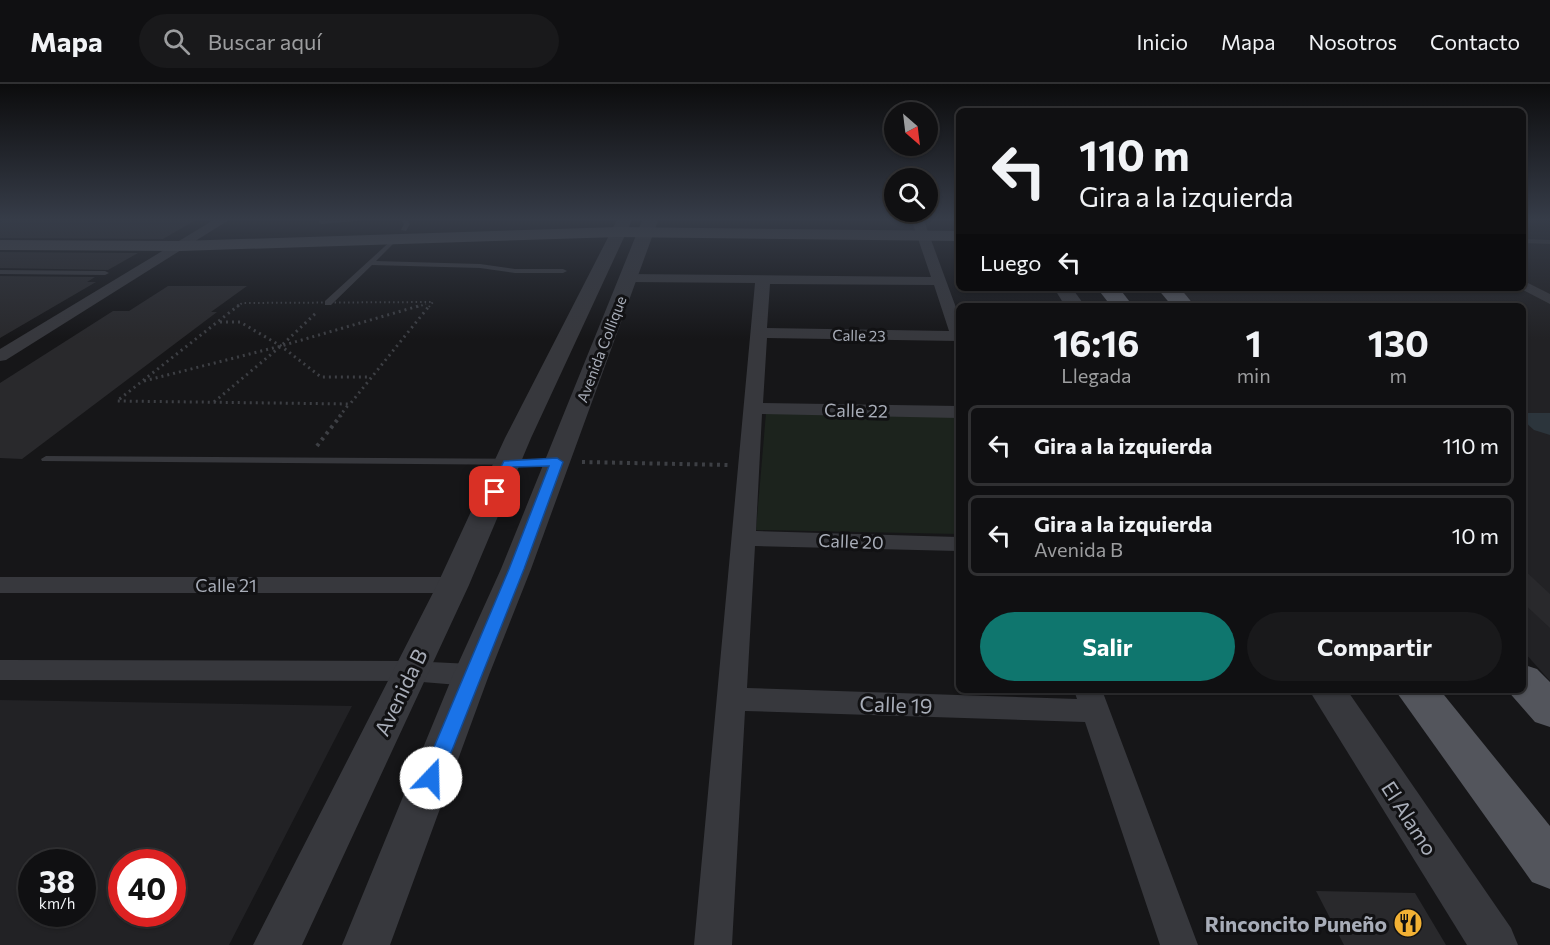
<!DOCTYPE html>
<html lang="es">
<meta charset="utf-8">
<style>
:root{--surface:#101012;--page:#19191b;--text:#f1f3f6;--muted:#9c9d9f;--line:#303032;--accent:#0f766e}
body{margin:0;font-family:Commissioner,sans-serif;background:var(--page);color:var(--text);height:100vh;display:flex;flex-direction:column;font-size:22px;white-space:nowrap}
*{box-sizing:border-box;margin:0}
p{font-size:20px;color:var(--muted)}
.icon{flex:none;width:33px;height:33px;fill:none;stroke:currentColor;stroke-width:2;stroke-linecap:round;stroke-linejoin:round}
.map{position:relative;flex:1;overflow:hidden}
.drawer{position:absolute;left:956px;top:219px;width:570px;height:390px;display:flex;flex-direction:column;background:var(--surface);border-radius:9px;box-shadow:0 2px 4px #0004,0 0 0 2px var(--line)}
.drawer>*{flex:none}
.banner{position:absolute;left:956px;top:24px;width:570px;height:183px;border-radius:9px;box-shadow:0 2px 4px #0004,0 0 0 2px var(--line);background:#101012;color:var(--text);overflow:hidden}
.needle{width:39px;rotate:152deg}
.controls{position:absolute;left:884px;top:18px;display:grid;gap:12px}
.controls a{display:grid;place-items:center;width:54px;height:54px;border-radius:50%;background:var(--surface);box-shadow:0 2px 4px #0004,0 0 0 2px var(--line);font-size:30px}
.speed{position:absolute;left:18px;top:765px;display:flex;gap:12px;font-size:30px;font-weight:700;text-align:center}
.speed>*{display:grid;place-content:center;width:78px;height:78px;border-radius:50%;background:var(--surface);box-shadow:0 2px 4px #0004,0 0 0 2px var(--line);line-height:1}
.speed small{font-size:15px;font-weight:400}
.speed .limit{border:9px solid #d22;background:#fff;color:#111}
.pin{position:absolute;display:grid;place-items:center;width:51px;height:51px;color:#fff;margin:-26px;border-radius:12px;box-shadow:0 3px 9px #0006}
.me{position:absolute;width:66px;margin:-33px;rotate:21deg;stroke-linejoin:round;filter:drop-shadow(0 0 4px #0008)}
.turn{display:flex;align-items:center;gap:21px;height:126px;padding:0 24px;font-size:27px}
.turn .icon{width:78px;height:78px;stroke-width:2.5}
.turn b{display:block;font-size:42px;line-height:51px}
.then{display:flex;align-items:center;height:57px;padding:0 24px;background:#0003;gap:12px;font-size:22px}
.eta{display:flex;justify-content:space-evenly;align-items:center;height:102px;text-align:center}
.eta b{font-size:36px;font-weight:700;line-height:42px}
.cta{display:flex;gap:12px;margin-top:auto;padding:12px 24px}
.cta a{flex:1;height:69px;border-radius:36px;background:var(--accent);color:#fff;font-size:24px;font-weight:700;line-height:69px;text-align:center}
.cta a+a{background:var(--page);color:var(--text)}
ul{padding:0;list-style:none}
li{display:flex;align-items:center;gap:18px;height:81px;margin:0 12px 9px;padding:0 12px;border:3px solid var(--line);border-radius:9px}
li div{flex:1}
li b{display:block;font-size:22px}
li em{font-style:normal}
header{display:flex;align-items:center;gap:36px;box-sizing:border-box;height:84px;padding:0 30px;background:var(--surface);border-bottom:2px solid var(--line)}
header strong{font-size:28px}
nav{display:flex;gap:33px;margin-inline-start:auto;font-size:21px}
.search{width:420px;height:54px;background:var(--page);display:flex;align-items:center;gap:15px;box-sizing:border-box;padding:0 21px;border-radius:33px;color:var(--muted);font-size:22px}
.map>svg:first-child{display:block}
.built{fill:#222225;fill-rule:evenodd}
.green{fill:#1c231d}
.water{fill:#2c353c}
.building{fill:#29292c}
.lines{fill:none;stroke-linecap:round;stroke-linejoin:round}
.path-far2{stroke:#3d3f44;stroke-width:2;stroke-dasharray:1.5 3;stroke-linecap:butt}
.path-far1{stroke:#3d3f44;stroke-width:3;stroke-dasharray:2 4;stroke-linecap:butt}
.path{stroke:#3d3f44;stroke-width:4;stroke-dasharray:3 4.5;stroke-linecap:butt}
.service{fill:#37383d;fill-rule:evenodd}
.minor{fill:#37383d;fill-rule:evenodd}
.tertiary{fill:#37383d;fill-rule:evenodd}
.secondary{fill:#45474d;fill-rule:evenodd}
.primary{fill:#53555c;fill-rule:evenodd}
.route{fill:#1a73e8;stroke:#114b97;stroke-width:1.5}
.labels{text-anchor:middle;dominant-baseline:central;stroke-width:6;stroke-linejoin:round;paint-order:stroke}
.far-street-label{font-size:15px;fill:#a8adb8;stroke:#111113}
.street-label{font-size:18px;fill:#a8adb8;stroke:#111113}
.near-street-label{font-size:21px;fill:#a8adb8;stroke:#111113}
.near-poi-label{font-size:21px;font-weight:bold;fill:#a8adb8;stroke:#111113;text-anchor:end}
</style>
<header>
<strong>Mapa</strong>
<div class="search"><svg class="icon" aria-label="search" viewBox="0 0 24 24"><circle cx="10" cy="10" r="6"/><path d="M15 15l6 6"/></svg>Buscar aquí</div>
<nav><a>Inicio</a><a>Mapa</a><a>Nosotros</a><a>Contacto</a></nav>
</header>
<div class="map">
<svg width="1550" height="861" viewBox="0 0 1550 861">
<rect width="100%" height="100%" fill="#161618"/>
<g class="built">
<polygon points="1523,134 1550,134 1550,597 1523,567 1522,222 1196,222 1179,204 1522,204"/>
<path d="M0 616 352 622 229 861H0ZM32 778H82V830H32ZM122 778H172V830H122Z"/>
</g>
<polygon class="green" points="766,329 958,332 958,450 756,446"/>
<polygon class="water" points="1523,329 1550,329 1550,351 1534,346 1523,336"/>
<g class="building">
<polygon points="8,134 199,134 163,155 0,154 0,138"/>
<polygon points="0,168 138,169 108,186 0,184"/>
<polygon points="0,192 95,193 87,198 96,198 0,254"/>
<polygon points="168,202 247,202 211,228 217,228 22,375 0,374 0,299 113,227 129,227"/>
<polygon points="1522,484 1550,510 1550,544 1522,518"/>
<polygon points="1316,807 1415,809 1446,861 1344,861"/>
</g>
<g class="lines">
<g class="path-far2">
<polyline points="237,223 242,219 433,218 429,223"/>
<polyline points="417,223 426,220"/>
</g>
<g class="path-far1">
<polyline points="239,221 117,317 350,320 430,221"/>
<polyline points="220,238 240,238 281,262 321,293 369,293"/>
<polyline points="144,297 281,262 422,221"/>
<polyline points="214,318 281,262 317,228"/>
<polyline points="339,333 349,320"/>
</g>
<g class="path">
<polyline points="317,362 341,331"/>
<polyline points="582,378 728,381"/>
</g>
<g class="service">
<polygon points="316,134 323,136 389,134 321,140"/>
<polygon points="400,134 406,134 410,140 406,147 401,146 404,140"/>
<polygon points="395,153 398,155 376,177 480,180 515,185 563,185 567,187 563,189 515,189 480,184 372,181 331,221 325,221 325,217"/>
<polygon points="1522,155 1550,156 1550,160 1522,159"/>
<polygon points="0,186 105,187 109,189 105,191 0,190"/>
<polygon points="46,372 557,375 563,378 557,381 42,377 41,375"/>
</g>
<g class="minor">
<polygon points="217,134 232,134 6,276 0,277 0,265"/>
<path d="M911 134H923L958 229V257L767 254 763 319 958 322V334L762 330 756 447 958 453V467L755 462 747 604 1077 615 1074 606H1102L1198 861H1160L1085 638 745 627 732 861H694L755 199 628 198 621 194 628 190 931 193ZM770 200 934 201 949 247 767 244Z"/>
<polygon points="1522,196 1550,210 1550,220 1519,204 1522,204"/>
<polygon points="0,493 453,493 462,495 465,501 462,507 453,509 0,509"/>
<polygon points="0,576 410,577 471,580 481,584 485,591 481,598 471,602 410,597 0,596"/>
</g>
<g class="tertiary">
<polygon points="618,134 633,134 531,354 469,501 302,861 253,861 437,501 505,354"/>
<polygon points="643,134 659,134 531,485 489,591 390,861 342,861 453,591 501,485"/>
<polygon points="1054,204 1072,204 1085,222 1065,222"/>
<polygon points="1309,606 1347,606 1511,844 1518,861 1467,861"/>
</g>
<polygon class="secondary" points="618,143 958,147 958,157 618,153 180,167 0,166 0,156 180,157"/>
<g class="primary">
<polygon points="1097,204 1119,204 1133,222 1111,222"/>
<polygon points="1157,204 1180,204 1195,222 1172,222"/>
<polygon points="1522,580 1537,585 1550,598 1550,643 1535,638 1507,606 1522,606"/>
<polygon points="1395,606 1440,606 1550,742 1550,805 1532,798"/>
</g>
</g>
<linearGradient id="sky" x2="0" y2="1"><stop stop-color="#0c0c0d"/><stop offset="0.53" stop-color="#363c48"/><stop offset="1" stop-color="#363c48" stop-opacity="0"/></linearGradient>
<rect width="1550" height="255" fill="url(#sky)"/>
<polygon class="route" points="557,374 563,378 524,485 441,694 438,700 431,703 424,700 421,694 509,485 549,382 513,383 500,411 495,412 488,408 504,377"/>
<defs>
<g id="restaurant-disc" transform="scale(1.5)"><circle r="9.5" fill="#f2b134" stroke="#111113"/><path d="M-5-6h1v4h1v-4h1v4h1v-4h1v5L-1.5 .5V6h-2V.5L-5-1ZM5-6V6H3V1.5H1.5Q1.5-4 5-6Z" fill="#111"/></g>
</defs>
<g fill-rule="evenodd">
<use href="#restaurant-disc" x="1408" y="839"/>
</g>
<g class="labels">
<g class="far-street-label">
<text transform="translate(859 251) rotate(1)">Calle 23</text>
<text transform="translate(601 265) rotate(-69)">Avenida Collique</text>
</g>
<g class="street-label">
<text transform="translate(856 326) rotate(1)">Calle 22</text>
<text transform="translate(851 457) rotate(2)">Calle 20</text>
<text x="226" y="501">Calle 21</text>
</g>
<g class="near-street-label">
<text transform="translate(400 608) rotate(-64)">Avenida B</text>
<text transform="translate(896 620) rotate(2)">Calle 19</text>
<text transform="translate(1410 734) rotate(57)">El Alamo</text>
</g>
<g class="near-poi-label">
<text x="1387" y="839">Rinconcito Puneño</text>
</g>
</g>
</svg>
<div class="controls">
<a><svg class="needle" viewBox="-14 -14 28 28"><path d="M0-13l5 13h-10z" fill="#e53935"/><path d="M0 13l5-13h-10z" fill="#9c9d9f"/></svg></a>
<a><svg class="icon" aria-label="search" viewBox="0 0 24 24"><circle cx="10" cy="10" r="6"/><path d="M15 15l6 6"/></svg></a>
</div>
<div class="speed"><div>38<small>km/h</small></div><div class="limit">40</div></div>
<div class="pin" style="left:495px;top:408px;background:#d93025"><svg class="icon" aria-label="arrive" viewBox="0 0 24 24"><path d="M6 21V4h12l-3 4 3 4H6"/></svg></div>
<svg class="me" style="left:431px;top:694px" viewBox="-20 -20 40 40"><circle r="19" fill="#fff"/><path d="M0-13L10 11 0 6-10 11z" fill="#1a73e8"/></svg>
<div class="banner">
<div class="turn"><svg class="icon" aria-label="left" viewBox="0 0 24 24"><path d="M17 20v-9H6M10 6l-5 5 5 5"/></svg><div><b>110 m</b>Gira a la izquierda</div></div>
<div class="then">Luego<svg class="icon" aria-label="left" viewBox="0 0 24 24"><path d="M17 20v-9H6M10 6l-5 5 5 5"/></svg></div>
</div>
<section class="drawer">
<div class="eta">
<div><b>16:16</b><p>Llegada</p></div>
<div><b>1</b><p>min</p></div>
<div><b>130</b><p>m</p></div>
</div>
<ul>
<li><svg class="icon" aria-label="left" viewBox="0 0 24 24"><path d="M17 20v-9H6M10 6l-5 5 5 5"/></svg><div><b>Gira a la izquierda</b></div><em>110 m</em></li>
<li><svg class="icon" aria-label="left" viewBox="0 0 24 24"><path d="M17 20v-9H6M10 6l-5 5 5 5"/></svg><div><b>Gira a la izquierda</b><p>Avenida B</p></div><em>10 m</em></li>
</ul>
<div class="cta"><a>Salir</a><a>Compartir</a></div>
</section>
</div>
